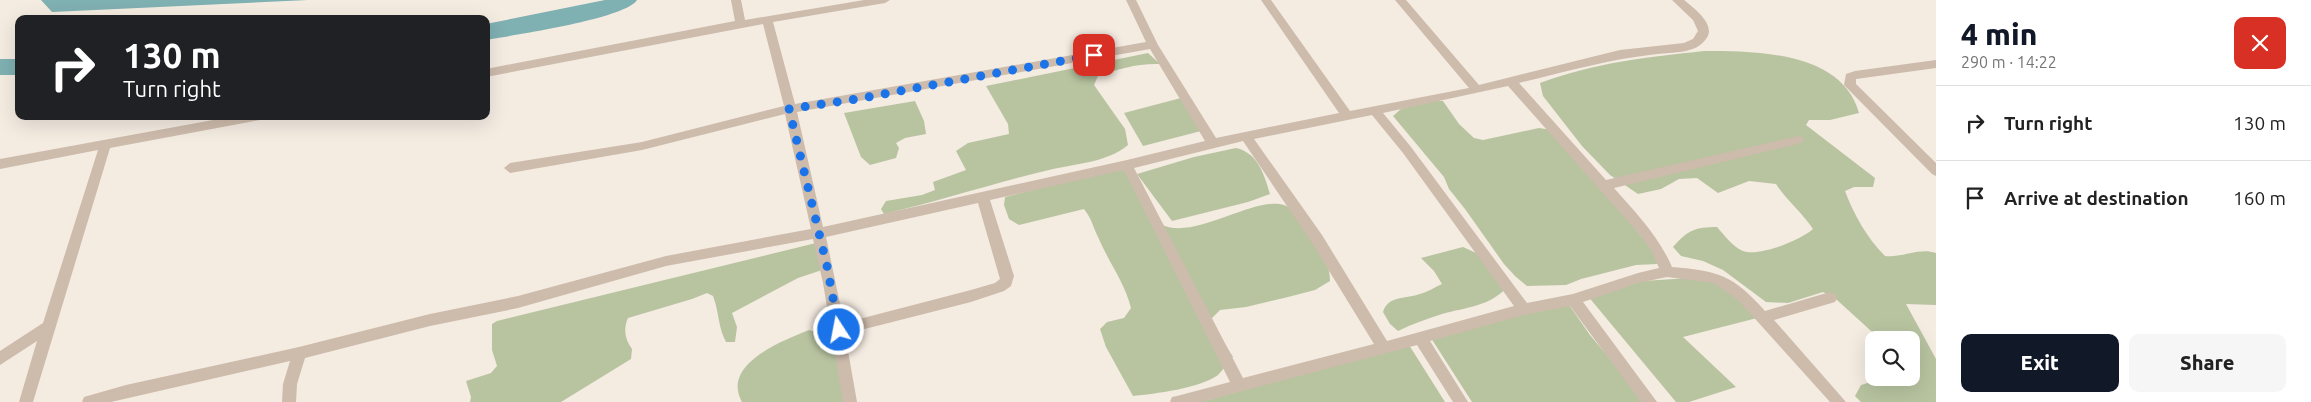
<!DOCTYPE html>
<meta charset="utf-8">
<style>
:root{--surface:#fff;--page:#f6f6f6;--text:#222;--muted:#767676;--line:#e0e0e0;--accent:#111827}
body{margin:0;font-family:Ubuntu,sans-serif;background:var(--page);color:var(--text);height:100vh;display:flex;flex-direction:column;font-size:19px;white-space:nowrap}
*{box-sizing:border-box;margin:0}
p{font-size:16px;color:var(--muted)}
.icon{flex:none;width:28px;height:28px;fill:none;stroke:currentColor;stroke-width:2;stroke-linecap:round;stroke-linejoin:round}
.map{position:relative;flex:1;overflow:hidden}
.side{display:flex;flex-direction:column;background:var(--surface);width:375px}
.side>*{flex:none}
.banner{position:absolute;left:15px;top:15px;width:475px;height:105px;border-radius:10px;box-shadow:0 5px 20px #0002;background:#202124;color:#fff;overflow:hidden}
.tools{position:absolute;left:1865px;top:331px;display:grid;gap:10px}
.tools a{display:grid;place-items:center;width:55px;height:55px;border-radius:10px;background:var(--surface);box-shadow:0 5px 20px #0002;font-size:25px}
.pin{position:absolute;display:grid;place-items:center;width:42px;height:42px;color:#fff;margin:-21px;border-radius:10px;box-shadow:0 2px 8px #0006}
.me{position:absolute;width:55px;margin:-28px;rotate:349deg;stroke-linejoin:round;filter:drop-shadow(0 0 4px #0008)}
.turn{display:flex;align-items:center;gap:18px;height:105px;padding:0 25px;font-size:22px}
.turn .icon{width:65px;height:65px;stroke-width:2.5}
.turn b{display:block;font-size:35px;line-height:42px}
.round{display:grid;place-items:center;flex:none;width:52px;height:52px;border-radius:10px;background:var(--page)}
.head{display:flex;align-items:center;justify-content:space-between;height:85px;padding:0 25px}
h1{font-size:30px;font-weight:800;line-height:38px;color:var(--accent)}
.cta{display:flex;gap:10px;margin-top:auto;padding:10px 25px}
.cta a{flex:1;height:58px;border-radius:10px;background:var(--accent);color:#fff;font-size:20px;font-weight:800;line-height:58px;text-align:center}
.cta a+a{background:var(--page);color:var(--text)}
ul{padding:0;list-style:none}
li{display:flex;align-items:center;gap:15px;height:75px;padding:0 25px;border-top:1px solid var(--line)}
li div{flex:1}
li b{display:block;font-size:19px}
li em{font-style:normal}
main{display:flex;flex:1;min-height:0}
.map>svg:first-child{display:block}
.green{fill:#b8c4a0}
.water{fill:#7fb0b2}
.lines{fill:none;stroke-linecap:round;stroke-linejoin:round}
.river{fill:#7fb0b2;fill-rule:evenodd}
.minor{fill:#cdbbac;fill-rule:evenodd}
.route{stroke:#1a73e8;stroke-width:9;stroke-dasharray:0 16.2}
</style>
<main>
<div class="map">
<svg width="1936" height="402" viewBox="0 0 1936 402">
<rect width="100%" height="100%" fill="#f4ebe1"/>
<g class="green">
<path d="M1704 51C1755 51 1842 51 1859 113L1830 120H1809L1806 125 1875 178 1873 187H1854L1845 191C1854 215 1867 238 1885 256 1903 258 1919 247 1936 253V305L1906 304 1936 359V402H1861L1855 396 1861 385 1884 378H1911V340H1881L1837 300 1823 292 1788 303 1766 302 1723 270 1703 261 1681 256 1673 247C1688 230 1695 227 1717 227 1725 236 1732 246 1743 251 1759 257 1801 240 1813 229 1802 212 1787 201 1776 184L1749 181 1718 193 1697 178 1679 179 1661 189 1638 194 1610 175 1582 146 1543 96 1540 83C1593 63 1648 57 1704 51Z"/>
<path d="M1148 53 1160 64C1139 63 1117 69 1098 76L1094 85 1125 129 1128 145C1106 163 1077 163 1049 170 994 183 940 201 884 214L881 209 886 201 922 195 935 190 933 182 966 170 956 151 968 143 1009 134 1008 124 986 86Z"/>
<polygon points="1181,98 1201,131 1143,146 1124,113"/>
<polygon points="915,101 924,121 926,134 905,138 896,143 899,148 896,158 870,165 861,157 844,113"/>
<polygon points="1433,101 1443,101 1459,124 1474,138 1483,140 1539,128 1552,130 1659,257 1657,264 1636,265 1581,279 1566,285 1527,286 1515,276 1504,264 1465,209 1449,189 1444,177 1393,116 1401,109"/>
<path d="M1236 148C1258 153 1264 174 1270 194L1248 202 1172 221 1137 174 1194 157Z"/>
<path d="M1119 168C1123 170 1129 172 1133 176 1146 188 1144 218 1165 226 1198 238 1255 196 1284 205 1297 210 1304 227 1311 237 1320 253 1330 262 1330 281L1315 290 1288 297 1246 307 1220 310 1210 320 1233 357C1228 362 1223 370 1218 375 1201 388 1154 394 1133 396L1106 347 1100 329 1107 322 1124 318 1131 308C1125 283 1108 261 1098 237 1093 227 1092 219 1084 209L1019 225 1009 219 1004 205 1005 197Z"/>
<path d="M816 243 825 269 798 278 732 313 737 327 735 342H726C718 328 719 311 713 296L707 293 692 299 628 318C623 329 625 340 632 349L631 359 561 402H470L471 397 466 381 491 373 497 366 492 350V324L497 321Z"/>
<path d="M1463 247 1476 253 1508 286C1490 307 1466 307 1442 314 1427 319 1412 324 1398 331L1390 324 1383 312C1388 295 1407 299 1420 294 1428 292 1435 287 1442 284L1434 271 1421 258Z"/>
<polygon points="1705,277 1734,295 1761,317 1683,337 1736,387 1689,402 1676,402 1587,295 1643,281"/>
<polygon points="1567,302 1590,335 1646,402 1472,402 1431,338"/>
<path d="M809 330C843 338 839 373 844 402H742C721 364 782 341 809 330Z"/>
<polygon points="1409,345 1445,402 1200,402"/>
</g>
<polygon class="water" points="41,0 308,0 52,12"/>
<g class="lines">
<g class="river">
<path d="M605 0H637C625 19 513 35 486 40V24Z"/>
<rect x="0" y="59" width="19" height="16"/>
</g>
<g class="minor">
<path d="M731 0H741L745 20 864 0H890L885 3 773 22 795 104 1146 42 1126 0H1136L1158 45 1216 138 1339 113 1261 0H1271L1350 111 1469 88 1395 0H1406L1479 85 1620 50 1684 43 1693 39 1698 31 1693 20 1672 0H1684C1694 8 1717 25 1706 39 1696 54 1672 52 1657 54 1610 59 1565 72 1519 83L1606 180 1798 136 1802 137 1804 140 1798 144 1614 188C1636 213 1658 235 1672 267 1719 271 1733 275 1765 311L1830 292 1835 294 1837 298 1835 302 1774 320 1846 402H1830L1739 301 1714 283 1667 277 1638 283 1583 302 1657 402H1641L1570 306 1524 315 1430 341 1468 402H1453L1417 345 1201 402H1170L1172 397 1177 396 1230 382 1124 170 990 200 1014 276 1011 286 1004 291 971 302 845 334 857 402H843L823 283 813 239 666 266 518 308 430 326 305 358 297 384 296 402H282L283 384 290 361 111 402H82L84 397 126 385 299 347 430 314 518 296 666 256 811 229 785 114 642 150 510 173 504 168 510 163 642 142 784 106 763 24 486 77V69L735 21ZM1150 49 1205 141 1127 160 823 227 797 112ZM1508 86 1641 236 1652 252 1659 268 1638 273 1573 294 1527 303 1411 147 1383 113ZM1372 115 1403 153 1514 306 1387 341 1322 235 1254 139ZM1243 141 1312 243 1374 344 1243 378 1134 168ZM978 203 1000 279 995 283 971 290 844 323 826 237Z"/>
<polygon points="1936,60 1936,68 1856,79 1856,84 1936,163 1936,176 1932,174 1844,85 1846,74 1855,71"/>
<polygon points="235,116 266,116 260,120 110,148 33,402 19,402 37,341 0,365 0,351 43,323 98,150 0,169 0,159"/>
</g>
</g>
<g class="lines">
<polyline class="route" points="839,330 827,266 789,109 857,99 1094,55"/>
</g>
</svg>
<div class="tools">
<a><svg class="icon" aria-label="search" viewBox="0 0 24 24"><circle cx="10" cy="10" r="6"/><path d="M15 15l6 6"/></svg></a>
</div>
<div class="pin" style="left:1094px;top:55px;background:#d93025"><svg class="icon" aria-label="arrive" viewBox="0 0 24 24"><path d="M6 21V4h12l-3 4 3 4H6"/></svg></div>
<svg class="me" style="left:839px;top:330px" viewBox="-20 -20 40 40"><circle r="17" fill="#1a73e8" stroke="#fff" stroke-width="3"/><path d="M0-11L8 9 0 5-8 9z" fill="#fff"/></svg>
<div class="banner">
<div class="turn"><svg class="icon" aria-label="right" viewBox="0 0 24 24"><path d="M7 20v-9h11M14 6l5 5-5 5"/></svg><div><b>130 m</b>Turn right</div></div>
</div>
</div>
<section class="side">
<div class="head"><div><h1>4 min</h1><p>290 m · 14:22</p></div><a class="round" style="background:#d93025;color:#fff"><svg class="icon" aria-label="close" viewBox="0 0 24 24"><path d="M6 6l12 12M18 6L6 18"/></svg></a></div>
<ul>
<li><svg class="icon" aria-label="right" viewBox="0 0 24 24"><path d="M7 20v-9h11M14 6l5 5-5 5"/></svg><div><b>Turn right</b></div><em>130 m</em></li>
<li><svg class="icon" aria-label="arrive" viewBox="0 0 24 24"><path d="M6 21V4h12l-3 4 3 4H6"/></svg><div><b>Arrive at destination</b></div><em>160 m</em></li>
</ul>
<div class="cta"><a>Exit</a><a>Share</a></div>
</section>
</main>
